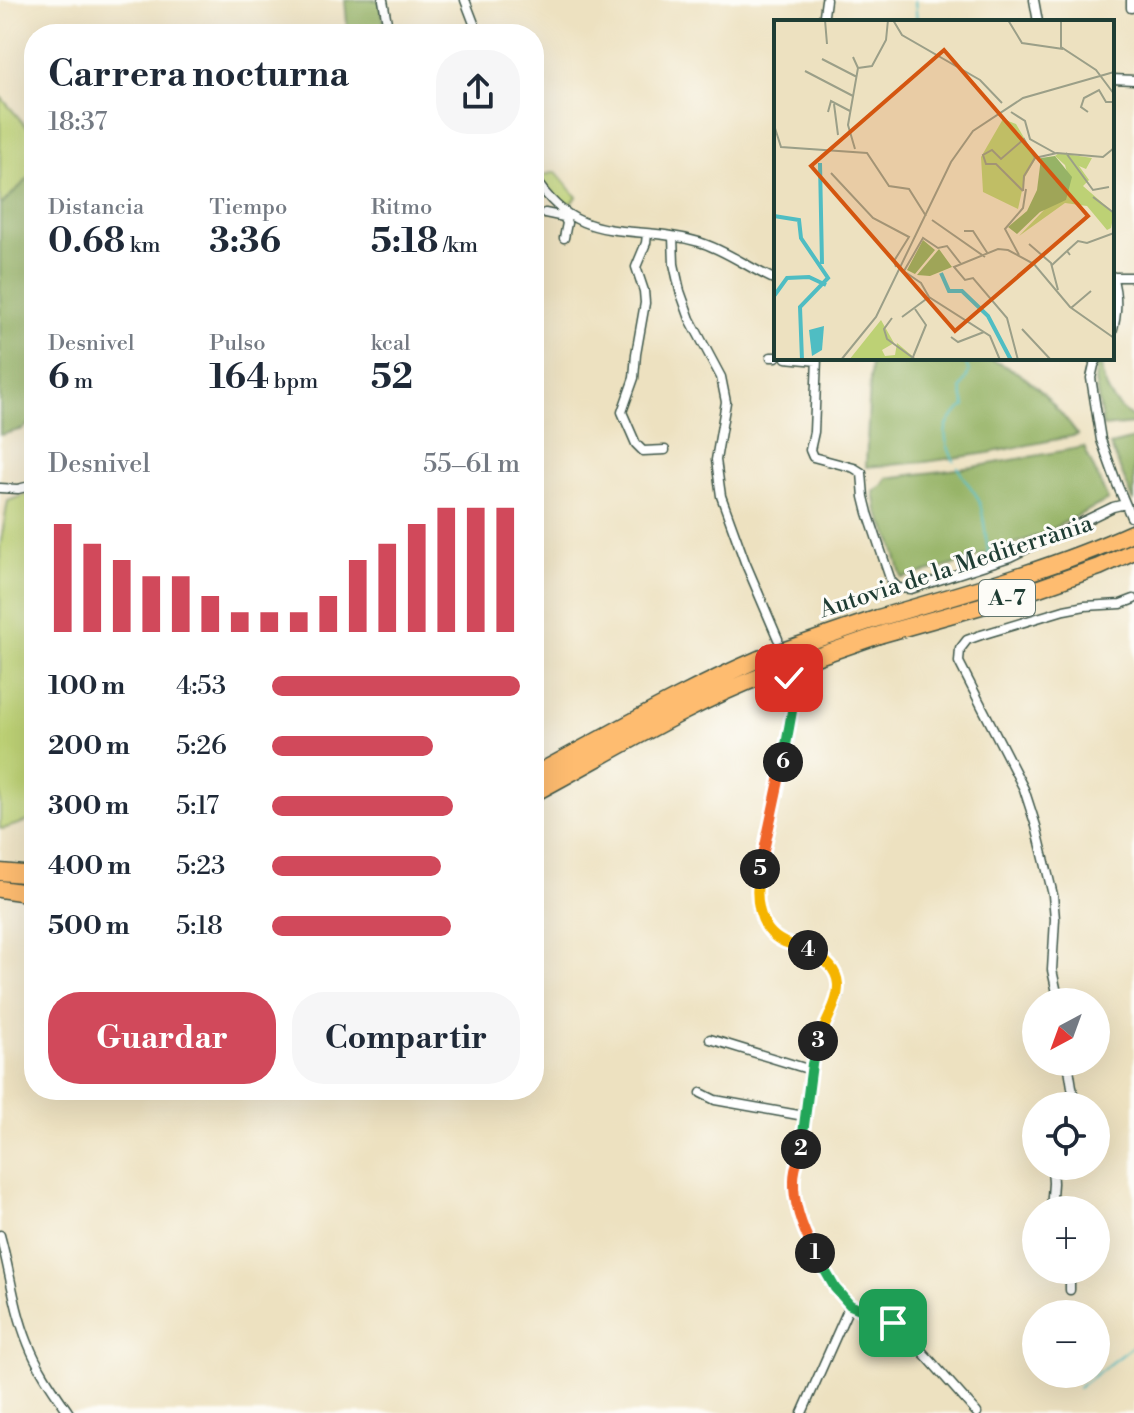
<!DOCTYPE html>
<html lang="es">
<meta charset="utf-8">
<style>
body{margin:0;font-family:"Libre Bodoni",serif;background:#f6f6f7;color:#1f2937;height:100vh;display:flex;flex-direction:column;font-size:30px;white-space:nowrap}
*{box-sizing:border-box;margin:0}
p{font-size:26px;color:#747a83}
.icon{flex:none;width:44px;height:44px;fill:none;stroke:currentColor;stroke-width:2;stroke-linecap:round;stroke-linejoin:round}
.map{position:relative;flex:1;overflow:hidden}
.panel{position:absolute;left:24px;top:24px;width:520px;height:1076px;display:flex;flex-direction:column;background:#fff;border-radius:32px;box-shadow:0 8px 32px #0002}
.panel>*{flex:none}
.needle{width:52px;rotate:221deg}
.fabs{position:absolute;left:1022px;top:988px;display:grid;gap:16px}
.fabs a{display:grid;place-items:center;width:88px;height:88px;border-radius:50%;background:#fff;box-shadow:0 8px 32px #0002;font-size:40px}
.pin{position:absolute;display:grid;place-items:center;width:68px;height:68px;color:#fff;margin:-34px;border-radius:16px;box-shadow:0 4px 12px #0006}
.km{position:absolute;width:40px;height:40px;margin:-20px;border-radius:50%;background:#222;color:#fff;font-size:22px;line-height:40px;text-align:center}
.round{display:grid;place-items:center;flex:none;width:84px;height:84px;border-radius:32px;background:#f6f6f7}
.overview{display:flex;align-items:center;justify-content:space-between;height:136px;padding:0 24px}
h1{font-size:36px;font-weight:700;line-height:60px}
.metrics{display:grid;grid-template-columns:repeat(3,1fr);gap:12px;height:136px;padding:8px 24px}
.metrics div{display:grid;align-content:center}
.metrics b{font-size:34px;font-weight:700}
.metrics small{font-size:22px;font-weight:400}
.metrics p{font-size:22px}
.chart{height:224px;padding:16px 24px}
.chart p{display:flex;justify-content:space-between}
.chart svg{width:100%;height:144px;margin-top:8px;stroke:#d1495b;stroke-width:6}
.cta{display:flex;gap:16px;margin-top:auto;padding:16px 24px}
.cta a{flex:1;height:92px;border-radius:32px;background:#d1495b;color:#fff;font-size:32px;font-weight:700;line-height:92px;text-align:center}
.cta a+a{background:#f6f6f7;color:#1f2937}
ul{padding:0 24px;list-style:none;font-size:26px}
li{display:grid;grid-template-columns:128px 96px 1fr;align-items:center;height:60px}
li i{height:20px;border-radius:10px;background:#d1495b}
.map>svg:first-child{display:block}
</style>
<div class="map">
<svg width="1134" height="1413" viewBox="0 0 1134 1413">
<rect width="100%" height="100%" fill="#fdfcf7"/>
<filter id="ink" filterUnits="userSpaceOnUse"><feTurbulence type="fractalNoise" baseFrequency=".0125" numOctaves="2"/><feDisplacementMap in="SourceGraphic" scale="16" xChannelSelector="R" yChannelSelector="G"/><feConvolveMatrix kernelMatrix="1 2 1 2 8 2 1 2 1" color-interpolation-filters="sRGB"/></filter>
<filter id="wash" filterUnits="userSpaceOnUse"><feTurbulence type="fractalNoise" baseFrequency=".006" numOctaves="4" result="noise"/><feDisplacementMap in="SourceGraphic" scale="32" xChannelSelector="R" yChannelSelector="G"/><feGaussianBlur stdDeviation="1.8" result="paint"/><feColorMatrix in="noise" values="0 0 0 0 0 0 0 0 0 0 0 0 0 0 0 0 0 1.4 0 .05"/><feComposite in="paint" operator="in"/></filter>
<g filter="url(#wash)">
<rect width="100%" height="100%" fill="#ede1c0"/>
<path fill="#bdd175" stroke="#6e8754" stroke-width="2" d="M0 96 34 135V173L0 206Z
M556 172 577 197 567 207 555 199 536 177Z
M34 492V819L3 829 0 828V546L8 501Z"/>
<path fill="#96b366" stroke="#5a784d" stroke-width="2" d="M345 0H380L386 34H348Z
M34 173V419L23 429 0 435V206Z
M871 358H985C1030 372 1050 399 1078 435L988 453 925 462 866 467Z
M1101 365C1103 389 1114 406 1134 419V424L1103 427 1095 382 1096 366Z
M1134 439V502L1110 445Z
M1084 447 1108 500 1040 535 947 567 902 578 892 542 877 510 874 491 883 485 887 478 973 467Z"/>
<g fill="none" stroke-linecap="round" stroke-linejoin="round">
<path stroke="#4fbdc3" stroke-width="2" d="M915 0 917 22
M954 461C941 435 941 424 965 406L961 389 969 372 964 358
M958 467C963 481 974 488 979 501 985 518 985 538 989 555
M1078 1388 1134 1345"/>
</g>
</g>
<g filter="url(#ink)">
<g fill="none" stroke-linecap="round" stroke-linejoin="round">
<g stroke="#3e5649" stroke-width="11">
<path id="street" d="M383 0 389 34
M465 0 478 34
M1034 0 1038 22
M1131 0V8
M823 22 826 0
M1112 79 1134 80
M534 177C578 249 633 222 699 242 726 250 750 269 776 280
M545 213 564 217 567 223 564 238
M647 234 646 243 636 267 644 291 645 303 636 354 634 378 622 412 636 444 643 451 665 450
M673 237 674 264 680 291 690 319 721 377 726 402 716 460 721 496 745 562 778 639
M1112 276C1118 296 1118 313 1112 333
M1113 277H1134
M771 357H776
M786 358 817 361
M817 358 814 432 810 450 813 457 854 468 862 473 864 497 868 513 891 581 898 588 911 589 1010 557 1113 507 1125 504
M1098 358 1094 365 1091 378 1101 440 1117 484 1131 517
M0 488 18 489 34 485
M789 678C790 689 792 702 791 714 788 754 777 793 768 832 763 857 753 884 758 910 770 961 843 935 838 995 836 1015 819 1031 814 1050 807 1079 806 1110 803 1140 801 1152 796 1163 794 1175 790 1206 825 1287 851 1305 864 1314 882 1315 895 1325 908 1334 918 1348 929 1359 945 1377 961 1395 977 1413
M1059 1002 1052 970 1055 919 1053 895 1036 826 1024 789 959 662 960 649 967 640 981 635 1064 610 1085 606 1121 604 1134 599
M710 1039 811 1070
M1068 1062 1075 1106
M701 1093 715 1100 804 1116
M1051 1210 1053 1183 1052 1166
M0 1235C10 1271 14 1309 28 1343 38 1369 54 1391 69 1413
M1065 1270 1070 1280V1290
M802 1413 850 1305"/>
</g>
<g stroke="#3e5649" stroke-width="19">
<path id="highway" d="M878 618C964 593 1052 569 1134 532
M882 634 1013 597 1099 567 1134 551
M534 775C609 735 682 692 759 659
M534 793C609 753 688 704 767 674
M0 872 34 875
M0 889 34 894"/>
</g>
<use href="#street" stroke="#fff" stroke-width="8"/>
<use href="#highway" stroke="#febc70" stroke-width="16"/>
<g stroke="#3e5649" stroke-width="19" stroke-linecap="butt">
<path id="highway-bridge" d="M759 659 878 618
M767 674 882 634"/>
</g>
<use href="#highway-bridge" stroke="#febc70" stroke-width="16"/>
</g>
</g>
<g fill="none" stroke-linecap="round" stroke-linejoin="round" filter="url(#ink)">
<g stroke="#fff" stroke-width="16">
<path id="split-1" d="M815 1253 835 1288 850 1305 893 1323"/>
</g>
<g stroke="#fff" stroke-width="16">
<path id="split-2" d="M801 1149C798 1159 794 1169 794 1180 793 1204 804 1232 815 1253"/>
</g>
<g stroke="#fff" stroke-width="16">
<path id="split-3" d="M801 1149 812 1064 818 1041"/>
</g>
<g stroke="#fff" stroke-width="16">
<path id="split-4" d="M808 950C858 975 834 1003 818 1041"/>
</g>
<g stroke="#fff" stroke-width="16">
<path id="split-5" d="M760 869C754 895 757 930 784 942 792 945 800 947 808 950"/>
</g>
<g stroke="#fff" stroke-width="16">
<path id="split-6" d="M760 869 783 762"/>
</g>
<g stroke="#fff" stroke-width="16">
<path id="split-7" d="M783 762 792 711 789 678"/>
</g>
<use href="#split-1" stroke="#22a559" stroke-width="10"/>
<use href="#split-2" stroke="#f0652b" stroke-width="10"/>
<use href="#split-3" stroke="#22a559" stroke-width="10"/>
<use href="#split-4" stroke="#f5b400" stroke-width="10"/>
<use href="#split-5" stroke="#f5b400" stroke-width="10"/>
<use href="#split-6" stroke="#f0652b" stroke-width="10"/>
<use href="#split-7" stroke="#22a559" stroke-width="10"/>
</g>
<g text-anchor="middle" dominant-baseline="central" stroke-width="6" stroke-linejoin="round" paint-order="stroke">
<rect fill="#fdfcf7" stroke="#62766e" stroke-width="2" x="979" y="580" width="56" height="36" rx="6"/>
<g font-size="22" font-weight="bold" fill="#1f3d34">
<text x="1007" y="598">A-7</text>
</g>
<g font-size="24" fill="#1f3d34" stroke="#fdfcf7">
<text transform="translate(956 567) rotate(-18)">Autovia de la Mediterrània</text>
</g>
</g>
<g transform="translate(774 20)">
<rect width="340" height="340" fill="#ede1c0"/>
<path d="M229 99 242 104 262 138 251 157 244 189 209 172 207 137ZM285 133 318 138 312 149 305 146 315 160 309 166 340 193 337 208 333 210 313 186 291 183 245 216 296 163 291 145 281 136ZM107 300 120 323 108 330 111 336 121 335 123 323 143 340H75Z" fill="#bdd175"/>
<path d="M281 136 298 157 292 180 266 192 243 214 234 207 253 191 263 170 267 138ZM149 220 161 230 141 254 133 250ZM165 229 178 247 156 256 143 255Z" fill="#96b366"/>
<path d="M50 306 48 330 38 336 35 310Z" fill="#4fbdc3"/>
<path fill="none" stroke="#4fbdc3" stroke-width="4" d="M46 143 48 244M0 196 25 200 27 218 54 258 26 287 28 340M167 253 175 271H188L214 296 237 340M0 276 13 258 35 257 52 265"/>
<path fill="none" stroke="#9b9f88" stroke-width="2" d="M51 0 53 24M119 0 128 15 206 60 228 83M234 0 248 23 289 29M287 0V27L322 50 340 74M79 37 84 48 74 105 81 129M48 39 83 57M84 48 98 46 112 20 114 0M31 51 79 76M60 84 64 115M54 92 57 81 76 91M237 92 251 101 256 119 281 133M314 92 307 87 310 78 325 70 332 82H340M0 105 7 127 93 133 115 166 135 169 152 196M292 133 319 170 335 167M57 153 99 198 135 217 120 241 122 247M249 171 222 144H212L209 135 218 130 227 139 250 119 261 138M249 171 250 156 261 138 283 133 329 137 340 128M319 177 340 193M158 200 211 237M190 211H199L214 234M255 224 277 243 284 270M293 231 304 221 313 223 340 213M245 235 231 209 249 188 252 169M278 245 293 231 296 235M128 250 147 263 155 277 216 316 226 340M130 251 149 218 164 228 173 226 187 244M297 288 317 271M128 297 155 277M118 298 110 309 113 319 142 340M248 309 277 340M177 317 184 322 210 312M139 337 152 305 141 289M67 340 102 297 177 142 199 111 249 78 340 52M244 340 233 298 199 258 191 260 180 247 224 229 234 230 260 244 296 287 340 318"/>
<path fill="#d45610" fill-opacity="0.15" stroke="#d45610" stroke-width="4" d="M170 30 314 196 181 311 37 146Z"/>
<rect width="340" height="340" fill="none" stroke="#1f3d34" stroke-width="4"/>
</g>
</svg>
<div class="fabs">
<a><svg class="needle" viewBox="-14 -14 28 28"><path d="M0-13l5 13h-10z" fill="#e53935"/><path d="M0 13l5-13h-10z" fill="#747a83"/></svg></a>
<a><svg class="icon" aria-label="locate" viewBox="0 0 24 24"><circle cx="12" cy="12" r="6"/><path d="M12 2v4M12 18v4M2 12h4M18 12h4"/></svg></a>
<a>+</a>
<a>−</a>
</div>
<div class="pin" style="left:893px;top:1323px;background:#1e9e55"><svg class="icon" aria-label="arrive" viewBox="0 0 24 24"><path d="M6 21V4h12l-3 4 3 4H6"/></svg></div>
<div class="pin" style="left:789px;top:678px;background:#d93025"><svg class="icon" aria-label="check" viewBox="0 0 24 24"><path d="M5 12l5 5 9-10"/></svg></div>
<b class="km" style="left:815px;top:1253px">1</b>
<b class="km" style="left:801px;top:1149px">2</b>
<b class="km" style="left:818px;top:1041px">3</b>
<b class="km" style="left:808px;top:950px">4</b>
<b class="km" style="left:760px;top:869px">5</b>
<b class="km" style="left:783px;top:762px">6</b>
<section class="panel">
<div class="overview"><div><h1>Carrera nocturna</h1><p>18:37</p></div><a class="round"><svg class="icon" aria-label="share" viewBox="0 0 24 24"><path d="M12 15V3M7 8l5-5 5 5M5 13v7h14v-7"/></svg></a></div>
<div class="metrics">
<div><p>Distancia</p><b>0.68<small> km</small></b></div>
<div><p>Tiempo</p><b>3:36</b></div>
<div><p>Ritmo</p><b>5:18<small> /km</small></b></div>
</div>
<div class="metrics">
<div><p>Desnivel</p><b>6<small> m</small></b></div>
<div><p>Pulso</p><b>164<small> bpm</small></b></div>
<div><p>kcal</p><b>52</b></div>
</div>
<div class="chart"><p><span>Desnivel</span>55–61 m</p>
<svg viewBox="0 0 160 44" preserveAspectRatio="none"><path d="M5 44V11M15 44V17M25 44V22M35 44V27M45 44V27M55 44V33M65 44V38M75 44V38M85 44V38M95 44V33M105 44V22M115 44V17M125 44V11M135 44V6M145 44V6M155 44V6"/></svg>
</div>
<ul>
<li><b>100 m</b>4:53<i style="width:100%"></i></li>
<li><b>200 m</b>5:26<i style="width:65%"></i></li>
<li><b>300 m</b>5:17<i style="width:73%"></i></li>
<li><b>400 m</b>5:23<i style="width:68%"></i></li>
<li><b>500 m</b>5:18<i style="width:72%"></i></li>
</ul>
<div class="cta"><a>Guardar</a><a>Compartir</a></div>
</section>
</div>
